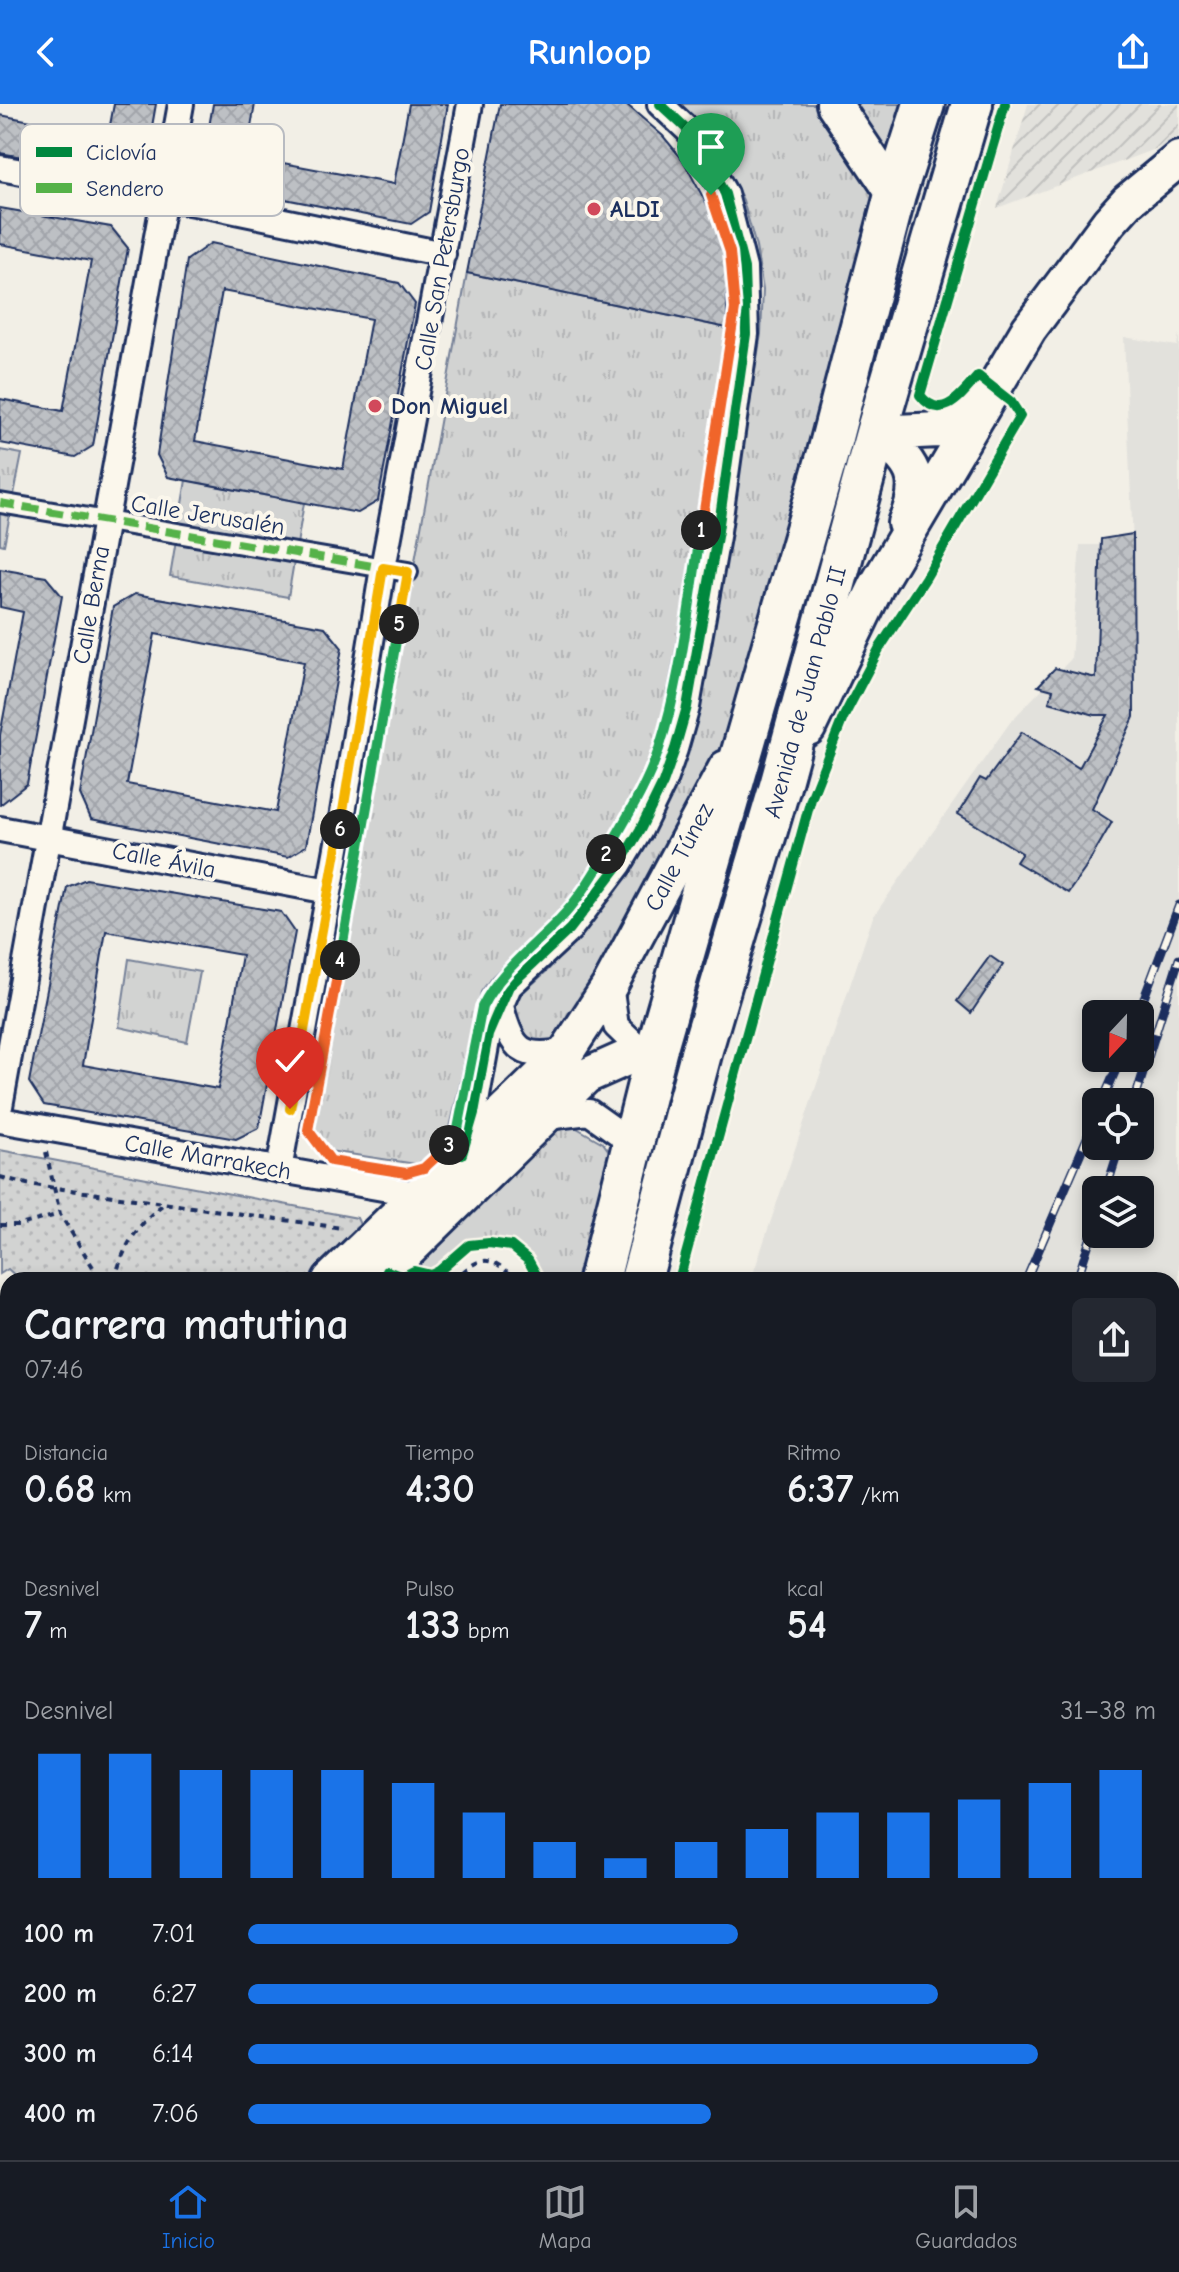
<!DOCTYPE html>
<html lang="es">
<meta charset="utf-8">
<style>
body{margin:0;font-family:"Comic Neue",sans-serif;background:#242831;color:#f1f3f6;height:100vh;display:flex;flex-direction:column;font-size:30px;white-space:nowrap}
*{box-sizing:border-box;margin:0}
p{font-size:26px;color:#9ea1a6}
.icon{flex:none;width:44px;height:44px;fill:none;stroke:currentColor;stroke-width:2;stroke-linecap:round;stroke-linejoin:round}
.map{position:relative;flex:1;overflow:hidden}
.drawer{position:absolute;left:0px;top:1168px;width:1180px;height:888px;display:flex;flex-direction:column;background:#171b24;border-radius:24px 24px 0 0;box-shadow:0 4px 12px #0003}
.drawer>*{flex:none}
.needle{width:52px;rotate:202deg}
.buttons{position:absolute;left:1082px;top:896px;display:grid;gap:16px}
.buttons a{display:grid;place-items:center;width:72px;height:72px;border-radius:12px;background:#171b24;box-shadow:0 4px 12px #0003;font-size:40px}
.pin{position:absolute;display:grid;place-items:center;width:68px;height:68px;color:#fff;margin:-82px -34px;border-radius:50% 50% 50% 0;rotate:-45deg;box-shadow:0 0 8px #0007}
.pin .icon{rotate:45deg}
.km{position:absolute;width:40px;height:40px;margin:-20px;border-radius:50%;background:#222;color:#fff;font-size:22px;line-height:40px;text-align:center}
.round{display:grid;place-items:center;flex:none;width:84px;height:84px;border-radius:12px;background:#242831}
.overview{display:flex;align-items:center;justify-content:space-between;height:136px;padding:0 24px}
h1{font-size:44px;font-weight:700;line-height:60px}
.stats{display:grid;grid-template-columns:repeat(3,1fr);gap:12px;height:136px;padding:8px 24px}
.stats div{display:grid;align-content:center}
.stats b{font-size:40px;font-weight:700}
.stats small{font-size:22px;font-weight:400}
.stats p{font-size:22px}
.chart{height:224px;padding:16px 24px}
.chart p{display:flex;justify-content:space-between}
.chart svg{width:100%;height:144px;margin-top:8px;stroke:#1a73e8;stroke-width:6}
ul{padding:0 24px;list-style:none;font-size:26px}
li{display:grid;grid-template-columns:128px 96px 1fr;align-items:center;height:60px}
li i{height:20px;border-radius:10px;background:#1a73e8}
header{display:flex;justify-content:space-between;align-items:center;height:104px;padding:0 24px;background:#1a73e8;color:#fff;font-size:36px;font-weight:700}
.tab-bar{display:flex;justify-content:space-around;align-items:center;height:112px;border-top:2px solid #363941;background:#171b24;font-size:22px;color:#9ea1a6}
.tab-bar a{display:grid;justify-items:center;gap:4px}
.tab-bar .on{color:#1a73e8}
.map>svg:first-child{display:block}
</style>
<header><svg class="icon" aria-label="back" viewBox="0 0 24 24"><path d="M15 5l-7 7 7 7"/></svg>Runloop<svg class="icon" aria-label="share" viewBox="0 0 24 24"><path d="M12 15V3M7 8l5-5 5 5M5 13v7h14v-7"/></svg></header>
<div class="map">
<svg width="1179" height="2056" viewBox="0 0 1179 2056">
<defs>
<pattern id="industrial-furrows" width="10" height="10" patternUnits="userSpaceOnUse" patternTransform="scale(2)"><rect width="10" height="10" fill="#e2e1dc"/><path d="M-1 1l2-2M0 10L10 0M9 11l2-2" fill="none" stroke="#c1c1bf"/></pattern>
<pattern id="grass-tufts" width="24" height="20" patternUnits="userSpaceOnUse" patternTransform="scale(2)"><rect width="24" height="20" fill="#d2d3d2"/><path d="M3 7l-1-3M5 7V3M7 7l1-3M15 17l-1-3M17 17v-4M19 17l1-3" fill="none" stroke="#b4b5b7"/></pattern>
<pattern id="park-dots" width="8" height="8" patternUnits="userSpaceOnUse" patternTransform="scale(2)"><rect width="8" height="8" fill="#d2d3d2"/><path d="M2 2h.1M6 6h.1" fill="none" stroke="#b4b5b7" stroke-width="1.8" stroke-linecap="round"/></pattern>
<pattern id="building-cross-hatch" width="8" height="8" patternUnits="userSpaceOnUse" patternTransform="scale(2)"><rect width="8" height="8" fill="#bdc0c4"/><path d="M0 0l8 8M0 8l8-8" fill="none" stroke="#a2a5ab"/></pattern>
</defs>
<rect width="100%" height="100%" fill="#f2efe6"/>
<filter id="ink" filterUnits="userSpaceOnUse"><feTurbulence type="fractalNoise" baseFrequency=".0125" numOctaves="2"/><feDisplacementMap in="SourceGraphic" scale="16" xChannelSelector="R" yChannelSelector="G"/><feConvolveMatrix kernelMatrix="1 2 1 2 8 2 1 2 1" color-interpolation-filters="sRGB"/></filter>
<g filter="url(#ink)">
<path fill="#e2e1dc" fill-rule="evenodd" d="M1179 230V1642L1172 1657V1176H751L873 813 1011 617 1071 555 1080 441H1133L1124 233 1177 242ZM1096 910H1140V954H1096ZM1096 998H1140V1042H1096ZM1096 1086H1140V1130H1096Z
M570 2048H980L978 2056H595Z"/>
<path fill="url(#industrial-furrows)" d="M1028 0H1179V36L997 104Z"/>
<path fill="url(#grass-tufts)" stroke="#768198" stroke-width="2" d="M679 0H820L875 91 866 146 725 636 705 681 568 930 544 943 521 932 513 914 518 893 549 865 617 787 653 726 732 409 761 230 763 186 756 143 743 96 722 53Z
M854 0H904L889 54Z
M467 169 727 224 681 517 664 608 649 659 628 703 597 755 562 805 492 873 481 888 449 1028 430 1053 416 1060 329 1047 312 1027Z
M0 346 22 350 4 441 0 440Z
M186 376 304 399 288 493 170 472Z
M129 855 200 868 187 938 119 923Z
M575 1023 603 1039 614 1054 585 1176H539C518 1139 494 1130 456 1152 447 1157 441 1166 431 1171L414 1167 485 1094 536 1047 557 1024Z
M0 1703 8 1705V1888L0 1884Z
M0 2001 8 2004V2048H101L110 2056H0Z
M180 2048H378L379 2056H179Z"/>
<path fill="url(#park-dots)" stroke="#768198" stroke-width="2" d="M0 1046 357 1114 362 1125 307 1176H20L8 1165 0 1170Z"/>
<path fill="url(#building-cross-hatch)" stroke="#1b2f5e" stroke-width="2" fill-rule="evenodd" d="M114 0H156L145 62 129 72 0 49V11L108 32Z
M213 0H255L246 52 394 80 409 0H448L429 108 411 120 214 81 203 57Z
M500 0H626L663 32 683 56 718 121 727 160V224L467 169Z
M0 104 111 123 128 144 93 342 75 353 0 339V295L63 307 91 157 0 140Z
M211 139 399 179 415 200 378 397 358 409 168 373 157 351 187 156ZM222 187 371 215 343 365 195 337Z
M1133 430 1134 613 1092 705 1112 718 1085 765 1068 789 1016 758 1022 749 958 710 980 674 986 677 1022 628 1079 664 1108 611H1095L1049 598 1053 586 1038 582 1055 564 1096 574 1101 435Z
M0 465 46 473 62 492 27 680 0 701V631L23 508 0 503Z
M135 490 325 523 342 544 306 742 288 753 91 715 80 690 113 503ZM155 530 304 558 276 708 127 680Z
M86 775 281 808 295 828 259 1024 236 1035 44 1001 29 978 67 783ZM106 827 242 851 218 985 83 961Z
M990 852 1003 861 971 909 957 897Z"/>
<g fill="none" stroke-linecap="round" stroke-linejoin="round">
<g stroke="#1b2f5e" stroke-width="18">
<path id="service" d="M0 1209 8 1218
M0 1298H8"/>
</g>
<g stroke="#1b2f5e" stroke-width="24">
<path id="pedestrian" d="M0 399 408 468
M0 1695 8 1698"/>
</g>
<g stroke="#1b2f5e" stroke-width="30">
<path id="minor" d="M0 64 216 103 443 150
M0 725 329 787
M610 881 616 922 642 947
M501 902C512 947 522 956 567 947
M0 1002 181 0
M547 1013 589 1008 620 1030 632 1051
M0 1016 428 1092
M463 1047 474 1009 488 931 509 882 570 825 619 761 640 726 663 679 675 645 687 603 718 427 746 230 744 164 725 90 689 27 660 0
M279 1066 339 733 383 464 470 0
M558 2048 582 2056
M504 2056 518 2048"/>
</g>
<g stroke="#1b2f5e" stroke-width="40">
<path id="secondary" d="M834 0 895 91
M876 329C912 358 926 373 905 419
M876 329 939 326 982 295
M808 624 877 481 1029 225 1109 118 1128 97 1179 55
M330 1176 567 947 610 881 726 664
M378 1176 586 972 658 940
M0 1481 8 1474
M0 1530 8 1523
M0 1916 8 1920
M0 1963 8 1967"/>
</g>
<g stroke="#1b2f5e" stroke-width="46">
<path id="trunk" d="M599 1176 658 940 828 349 895 91 924 0
M641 1176 703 942 780 682 876 329 972 0
M400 2048 401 2056
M153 2056 154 2048"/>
</g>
<path stroke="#1b2f5e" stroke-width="4" stroke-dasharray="6 6" stroke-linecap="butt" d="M310 1029 326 1051
M46 1048 60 1110 101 1176
M0 1073 27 1080 342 1124
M0 1121H20L60 1110
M115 1176C122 1144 139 1118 165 1099
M454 1176C479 1152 490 1149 516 1176
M0 1564 8 1570
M433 2048 439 2056
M454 2056 462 2048"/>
<use href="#service" stroke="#fbf7ec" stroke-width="12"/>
<use href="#pedestrian" stroke="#fbf7ec" stroke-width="18"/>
<use href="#minor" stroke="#fbf7ec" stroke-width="24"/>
<use href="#secondary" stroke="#fbf7ec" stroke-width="34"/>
<use href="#trunk" stroke="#fbf7ec" stroke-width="40"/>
<g stroke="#1b2f5e" stroke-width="9">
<path id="rail" d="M1138 910 1179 801
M1102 998 1121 954
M1134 998 1179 855
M1106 1086 1120 1042
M1026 1176 1096 1013
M1077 1176 1096 1117
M743 2056 745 2048
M798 2056 801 2048"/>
</g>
<use href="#rail" stroke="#fbf7ec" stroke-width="6" stroke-dasharray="18" stroke-linecap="butt"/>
<path stroke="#55b248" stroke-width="8" stroke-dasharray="16 8" stroke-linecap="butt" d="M0 399 408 468
M0 1695 8 1698
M1172 1704 1179 1689
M1009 2056 1013 2048"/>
<g stroke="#fbf7ec" stroke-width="15">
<path id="cycleway" d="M462 1050 474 1009 488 931 509 882 570 825 619 761 640 726 663 679 675 645 687 603 718 427 746 230 744 164 725 90 689 27 660 0
M387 1167 402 1173 414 1167 431 1171 439 1167 469 1141 489 1139 511 1142 528 1156 539 1176
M679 1176 811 695 843 614 879 545 926 473 1020 312 1011 298 978 272C962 290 942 320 920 291L1005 0"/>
</g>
<use href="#cycleway" stroke="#00873e" stroke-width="10"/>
</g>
</g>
<g fill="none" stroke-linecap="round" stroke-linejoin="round" filter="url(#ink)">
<g stroke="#fff" stroke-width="16">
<path id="split-1" d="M701 426 735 205 730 148 711 91"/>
</g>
<g stroke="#fff" stroke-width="16">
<path id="split-2" d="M606 750C625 716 647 682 659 645 682 574 689 498 701 426"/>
</g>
<g stroke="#fff" stroke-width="16">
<path id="split-3" d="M449 1041 458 1025 482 903C500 867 532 844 560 815 579 795 592 773 606 750"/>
</g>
<g stroke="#fff" stroke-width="16">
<path id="split-4" d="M340 856 308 1026 331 1057 406 1069 424 1064 449 1041"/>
</g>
<g stroke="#fff" stroke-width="16">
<path id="split-5" d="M340 856 399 520"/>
</g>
<g stroke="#fff" stroke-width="16">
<path id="split-6" d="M340 725 383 464 408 468 399 520"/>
</g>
<g stroke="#fff" stroke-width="16">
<path id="split-7" d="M290 1005 340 725"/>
</g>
<use href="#split-1" stroke="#f0652b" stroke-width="10"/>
<use href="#split-2" stroke="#22a559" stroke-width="10"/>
<use href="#split-3" stroke="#22a559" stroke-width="10"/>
<use href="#split-4" stroke="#f0652b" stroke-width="10"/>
<use href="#split-5" stroke="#22a559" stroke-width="10"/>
<use href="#split-6" stroke="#f5b400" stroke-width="10"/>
<use href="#split-7" stroke="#f5b400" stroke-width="10"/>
</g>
<g fill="#d1495b" stroke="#fbf7ec" stroke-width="3">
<circle cx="594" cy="105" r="8"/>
<circle cx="375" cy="302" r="8"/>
</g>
<g text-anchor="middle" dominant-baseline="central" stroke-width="8" stroke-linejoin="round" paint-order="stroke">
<g font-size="24" font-weight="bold" fill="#1b2f5e" stroke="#fbf7ec" text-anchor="start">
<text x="610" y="105">ALDI</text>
<text x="391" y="302">Don Miguel</text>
</g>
<g font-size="24" fill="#1b2f5e" stroke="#fbf7ec">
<text transform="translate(442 155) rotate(-80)">Calle San Petersburgo</text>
<text transform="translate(208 411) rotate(9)">Calle Jerusalén</text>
<text transform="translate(91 501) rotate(-80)">Calle Berna</text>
<text transform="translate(805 588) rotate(-75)">Avenida de Juan Pablo II</text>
<text transform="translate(679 753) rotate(-62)">Calle Túnez</text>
<text transform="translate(164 756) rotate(11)">Calle Ávila</text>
<text transform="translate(208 1053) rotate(10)">Calle Marrakech</text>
</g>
</g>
<rect x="20" y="20" width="264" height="92" rx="12" fill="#fbf7ec" stroke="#b8bbc1" stroke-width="2"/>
<rect x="36" y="43" width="36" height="10" fill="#00873e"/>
<rect x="36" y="79" width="36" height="10" fill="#55b248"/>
<g font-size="22" fill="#1b2f5e">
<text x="86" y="56">Ciclovía</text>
<text x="86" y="92">Sendero</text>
</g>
</svg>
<div class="buttons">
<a><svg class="needle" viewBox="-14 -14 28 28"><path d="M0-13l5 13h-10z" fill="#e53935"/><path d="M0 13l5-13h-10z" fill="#9ea1a6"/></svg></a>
<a><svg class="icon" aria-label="locate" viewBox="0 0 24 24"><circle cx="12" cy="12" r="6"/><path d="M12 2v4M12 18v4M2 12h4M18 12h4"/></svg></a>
<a><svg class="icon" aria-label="layers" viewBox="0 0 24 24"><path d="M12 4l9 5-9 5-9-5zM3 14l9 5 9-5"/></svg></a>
</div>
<div class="pin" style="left:711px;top:91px;background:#1e9e55"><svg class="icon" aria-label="arrive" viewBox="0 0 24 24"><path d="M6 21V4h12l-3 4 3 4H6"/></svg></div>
<div class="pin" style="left:290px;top:1005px;background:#d93025"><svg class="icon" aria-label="check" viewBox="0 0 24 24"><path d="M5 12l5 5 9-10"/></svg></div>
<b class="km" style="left:701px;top:426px">1</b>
<b class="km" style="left:606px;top:750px">2</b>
<b class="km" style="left:449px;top:1041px">3</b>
<b class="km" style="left:340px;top:856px">4</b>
<b class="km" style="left:399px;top:520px">5</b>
<b class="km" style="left:340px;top:725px">6</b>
<section class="drawer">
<div class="overview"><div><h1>Carrera matutina</h1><p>07:46</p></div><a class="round"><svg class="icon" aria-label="share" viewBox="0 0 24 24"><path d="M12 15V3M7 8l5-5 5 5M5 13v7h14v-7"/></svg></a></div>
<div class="stats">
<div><p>Distancia</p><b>0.68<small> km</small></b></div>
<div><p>Tiempo</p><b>4:30</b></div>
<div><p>Ritmo</p><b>6:37<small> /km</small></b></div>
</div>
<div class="stats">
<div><p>Desnivel</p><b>7<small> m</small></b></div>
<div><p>Pulso</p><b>133<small> bpm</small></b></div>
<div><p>kcal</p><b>54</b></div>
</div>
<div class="chart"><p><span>Desnivel</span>31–38 m</p>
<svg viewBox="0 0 160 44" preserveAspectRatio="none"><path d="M5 44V6M15 44V6M25 44V11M35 44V11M45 44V11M55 44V15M65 44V24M75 44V33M85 44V38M95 44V33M105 44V29M115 44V24M125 44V24M135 44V20M145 44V15M155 44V11"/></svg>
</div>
<ul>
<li><b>100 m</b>7:01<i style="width:54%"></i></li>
<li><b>200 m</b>6:27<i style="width:76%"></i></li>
<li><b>300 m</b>6:14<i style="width:87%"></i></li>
<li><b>400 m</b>7:06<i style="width:51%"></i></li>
</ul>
</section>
</div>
<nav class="tab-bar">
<a class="on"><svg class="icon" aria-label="home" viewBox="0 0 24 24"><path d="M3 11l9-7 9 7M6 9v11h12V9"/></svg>Inicio</a>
<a><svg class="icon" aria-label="map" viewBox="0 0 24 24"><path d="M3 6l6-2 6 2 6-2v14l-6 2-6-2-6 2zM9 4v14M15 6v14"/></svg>Mapa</a>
<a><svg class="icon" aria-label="saved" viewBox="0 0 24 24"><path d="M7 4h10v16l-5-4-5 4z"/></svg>Guardados</a>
</nav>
